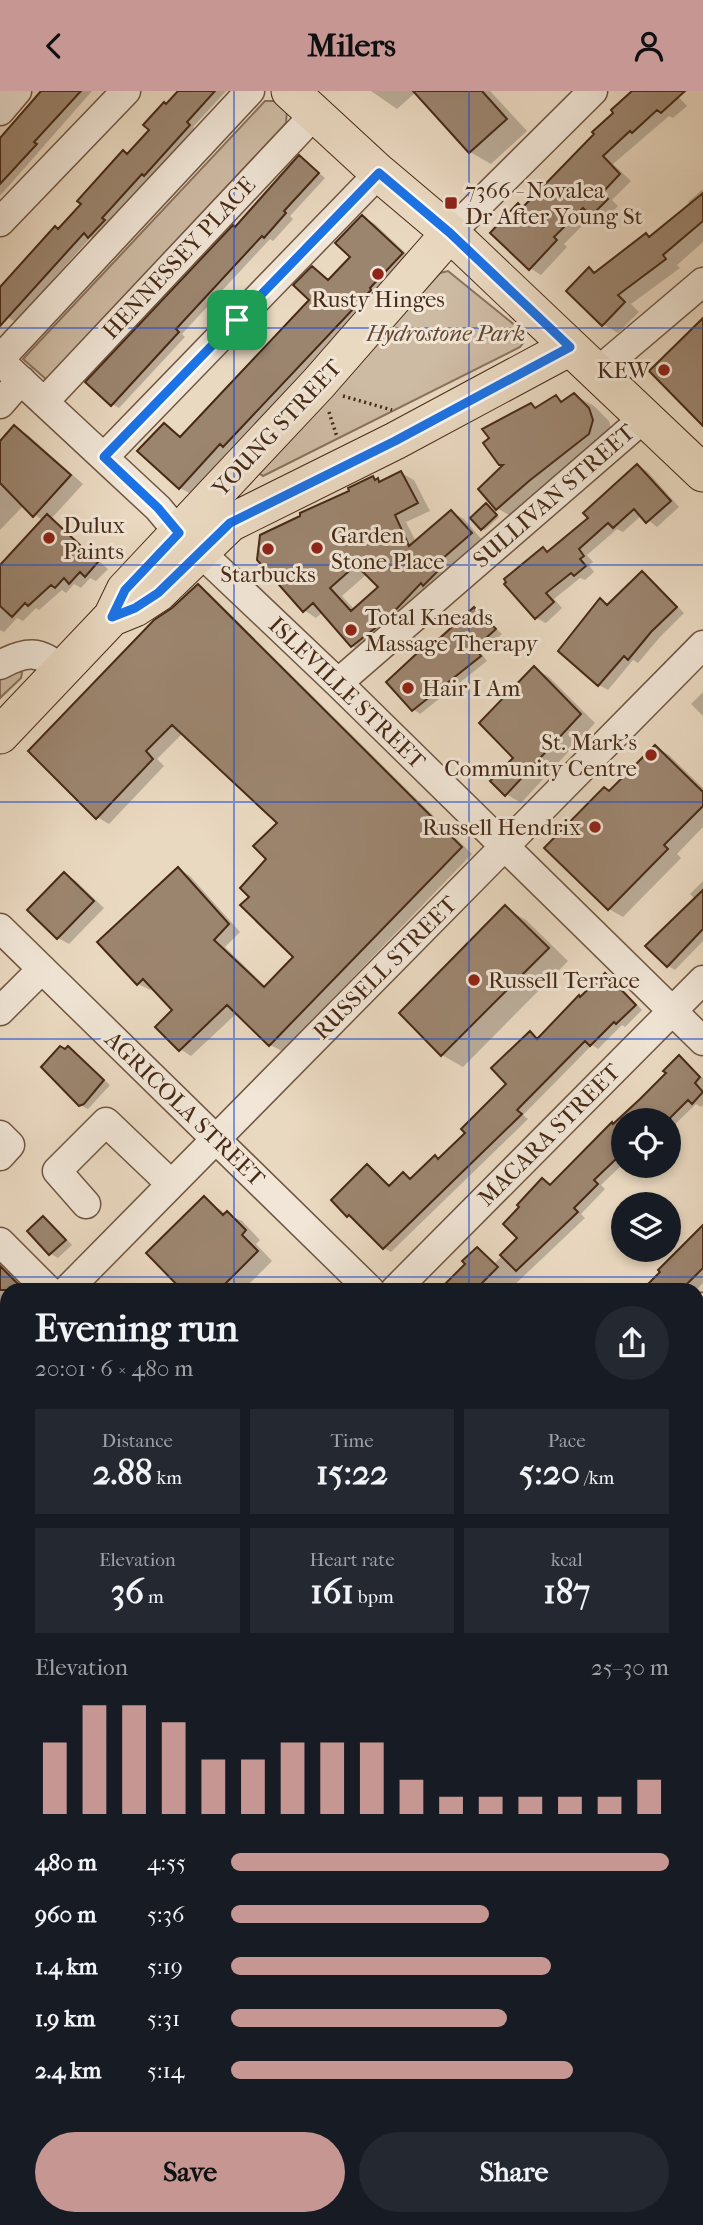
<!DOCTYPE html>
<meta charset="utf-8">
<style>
body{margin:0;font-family:"IM FELL French Canon",serif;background:#242831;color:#f1f3f6;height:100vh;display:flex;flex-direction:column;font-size:26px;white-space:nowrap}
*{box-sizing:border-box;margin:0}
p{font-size:23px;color:#9ea1a6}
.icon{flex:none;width:38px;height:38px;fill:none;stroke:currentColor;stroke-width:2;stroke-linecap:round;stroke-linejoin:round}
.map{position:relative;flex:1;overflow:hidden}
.side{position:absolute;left:0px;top:1192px;width:704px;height:943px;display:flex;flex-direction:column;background:#171b24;border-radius:21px 21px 0 0;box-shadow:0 4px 10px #0003}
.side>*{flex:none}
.controls{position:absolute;left:611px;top:1017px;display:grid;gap:14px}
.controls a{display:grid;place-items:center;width:70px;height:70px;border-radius:50%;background:#171b24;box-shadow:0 4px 10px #0003;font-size:35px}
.pin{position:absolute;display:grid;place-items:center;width:60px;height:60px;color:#fff;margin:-30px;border-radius:14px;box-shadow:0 4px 10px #0006}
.round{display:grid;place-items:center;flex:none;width:74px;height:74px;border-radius:37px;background:#242831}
.headline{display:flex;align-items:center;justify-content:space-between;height:119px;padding:0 35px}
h1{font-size:38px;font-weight:700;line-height:52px}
.stats{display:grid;grid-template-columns:repeat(3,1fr);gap:10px;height:119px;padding:7px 35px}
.stats div{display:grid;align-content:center;border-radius:0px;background:#242831;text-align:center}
.stats b{font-size:35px;font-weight:700}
.stats small{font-size:19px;font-weight:400}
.stats p{font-size:19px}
.chart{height:196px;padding:14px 35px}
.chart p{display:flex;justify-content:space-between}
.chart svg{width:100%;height:126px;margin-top:7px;stroke:#c59692;stroke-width:6}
.button{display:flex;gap:14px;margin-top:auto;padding:14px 35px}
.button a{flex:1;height:80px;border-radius:42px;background:#c59692;color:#111;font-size:28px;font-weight:700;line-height:80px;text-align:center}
.button a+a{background:#242831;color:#f1f3f6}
ul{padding:0 35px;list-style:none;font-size:23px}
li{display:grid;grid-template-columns:112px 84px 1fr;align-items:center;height:52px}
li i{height:18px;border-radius:9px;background:#c59692}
header{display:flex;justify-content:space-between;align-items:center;height:91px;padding:0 35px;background:#c59692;color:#111;font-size:32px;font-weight:700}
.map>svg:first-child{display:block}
</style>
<header><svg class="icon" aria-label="back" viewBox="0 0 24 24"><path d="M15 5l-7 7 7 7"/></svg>Milers<svg class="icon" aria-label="person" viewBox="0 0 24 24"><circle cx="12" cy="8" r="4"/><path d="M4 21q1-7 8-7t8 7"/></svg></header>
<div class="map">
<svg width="703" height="2134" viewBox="0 0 703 2134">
<rect width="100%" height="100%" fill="#ead9c1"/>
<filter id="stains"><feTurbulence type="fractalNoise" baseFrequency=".00286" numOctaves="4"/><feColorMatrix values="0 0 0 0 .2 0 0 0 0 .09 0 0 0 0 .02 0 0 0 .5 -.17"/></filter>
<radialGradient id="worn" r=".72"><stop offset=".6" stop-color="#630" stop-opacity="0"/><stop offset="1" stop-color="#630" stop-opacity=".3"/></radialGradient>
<path fill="#cebba4" stroke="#8a725d" stroke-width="2" d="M265 10H277L287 19 286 32 47 289 23 268Z
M448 180 522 240 524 251 520 256 263 385 256 380 440 182Z
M19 577 22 582 21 587 0 607V584Z
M696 1320 703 1326V1366L696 1373Z
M623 2128H656L650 2134H620Z"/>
<path fill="#0003" fill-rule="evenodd" d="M44 0H92L0 105V49Z
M179 0H226L193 36 196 39 153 88 150 87 108 132 97 150 91 146 15 231 8 226 0 220V198L59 140 151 39Z
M371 0H490L527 40 491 73 470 61 416 1 397 18Z
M642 0H673L687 15 673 27 669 25 613 73 631 90 612 109 618 115 603 130 593 124 564 153 567 156 541 184 530 177 518 115 524 118Z
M299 66 325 87 290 125 293 128 273 150 270 148 182 243 185 246 119 317 112 313 236 137Z
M703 98V151L677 174 680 177 631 213 639 221 618 242 603 233 589 179 596 183 647 144 651 147 691 114 688 111Z
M362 126 375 133 415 171 193 404 180 397 164 334 182 346 311 209 313 177 330 189 352 166Z
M574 304 594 315 609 330 612 341 517 429 497 417 504 375 531 314 537 318 556 306 564 311Z
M15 336 28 344 83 393 51 428 108 478 96 490 90 487 81 497 74 493 66 502 62 499 39 519 36 517 23 530 17 527 4 541 0 539V486L43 430 24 414 0 439V353Z
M637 375 647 380 679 416 657 436 642 424 623 441 617 438 587 464 593 471 589 474 594 481 585 489 580 487 554 508 562 517 546 532 536 527 543 458 549 462 590 427Z
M401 382 414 389 430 420 406 431 416 451 451 421 464 428 483 450 365 562 352 555 323 521 316 527 304 519 351 401 373 387 381 391ZM367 483 380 496 355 519 342 505Z
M489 416 499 426 485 439 482 438Z
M642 482 651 488 684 522 660 546 638 572 633 569 608 599 599 594 600 509 609 514Z
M198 495 209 502 472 763 282 960 270 954 237 922 191 965 180 958 175 919 153 896 150 899 138 893 179 778 190 785 240 841 225 856 266 896 296 866 251 806 268 768 279 732 183 642 157 668 164 675 109 733 97 726 174 519Z
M474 518 502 543 481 562 487 570 420 623 413 618 431 557Z
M534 577 549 586 595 632 521 712 506 703Z
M703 601V625L691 613Z
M655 656 669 664 703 697V736L677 763 681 767 623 826 609 818 611 701Z
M65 783 76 790 104 817 69 853 58 847Z
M703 790V850L675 879 668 875 696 809 690 803Z
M505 817 526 829 568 870 463 976 442 964Z
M605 884 613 888 642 919 625 936 622 934 598 958 592 954 523 1024 528 1028 391 1161 384 1157 357 1129 348 1124 368 1075 391 1095 403 1083 412 1088 435 1066 439 1069 467 1042 509 993 530 942 539 948Z
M68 958 110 994 88 1018 80 1014Z
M679 967 703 987V1014L701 1016 696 1013 668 1040V1029H623V1073L601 1094 605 1098 581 1123 585 1127 509 1199H494L488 1193 482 1199H442L467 1173 477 1158 495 1172 520 1147 543 1089 552 1094 668 982Z
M205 1108 226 1123 242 1130 260 1149 256 1153 272 1170 243 1199H184Z
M43 1127 50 1131 72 1154 58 1167 51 1163 29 1140Z
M0 1165 29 1199H7V1241L0 1237Z
M703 1177V1192L696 1199H682Z
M703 1261V1310L696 1306V1268Z
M7 1336V1398L0 1391V1343Z
M696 1413 703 1417V1489L696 1483Z
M7 1945V2121L0 2115V1952Z
M696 2120 703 2126V2134H590L584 2128H696Z
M14 2128H92L86 2134H21Z
M218 2128H349L351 2129 346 2134H212Z"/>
<path fill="#9c856f" stroke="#472a16" stroke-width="2" fill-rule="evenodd" d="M41 0H81L34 51 37 53 0 93V47Z
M178 0H215L187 31 190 34 144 85 142 83 102 127 105 129 88 147 84 142 0 235V196L55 135 58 138 81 113 77 110 123 59 127 63 149 39 143 34 164 11 166 13Z
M413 0H482L507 28 469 62Z
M632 0H685L661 22 657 19 632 42 630 40 603 65 620 83 602 102 608 108 591 125 583 117 554 146 557 149 529 179 490 142 518 112 522 117 594 43 592 41 613 22 611 19Z
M299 64 319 82 284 120 286 122 264 147 262 145 176 238 179 241 111 315 85 291 233 134 235 136Z
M703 102V130L663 164 666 168 618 204 625 211 602 235 566 200 589 176 594 182 646 142 649 146Z
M362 124 403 162 370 197 371 199 223 356 220 353 179 398 137 360 164 332 180 346 309 209 293 194 312 175 328 189 350 166 335 152Z
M703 227V335L649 280Z
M574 302 589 317 593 329 589 343 529 390 496 419 478 398 503 374H499L483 352 489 347 482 338 531 312 535 317 556 304 561 311Z
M14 334 71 384 33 426 0 392V350Z
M637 373 671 410 646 432 634 418 613 437 608 432 579 458 584 465 580 468 586 475 574 485 571 482 546 502 554 511 535 528 504 493 506 491 504 488 543 456 547 461 588 427 583 422Z
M401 380 418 412 395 424 409 455 451 419 472 442 434 475 438 480 423 495 421 492 387 528 351 556 313 512 303 521 257 469 260 444 300 425V422L349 400 348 397 373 385 375 389 378 387 379 391ZM356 474 378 496 351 520 330 497Z
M486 412 497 424 481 439 470 427Z
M47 423 98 471 85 486 80 481 69 493 64 487 55 497 51 494 28 515 25 512 12 526 0 515V474Z
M642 480 677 516 651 541 628 569 624 565 598 595 558 560 600 507 607 514Z
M198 493 462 756 269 955 227 914 179 960 155 936 172 919 143 888 137 894 97 851 178 776 229 833 214 849 264 896 293 866 240 814 249 806 240 797 266 768 253 755 277 732 172 634 146 660 153 668 96 728 28 660 154 529 172 517Z
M474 516 496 538 475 557 481 565 412 620 386 591 427 553 430 556Z
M534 575 581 623 505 705 490 690 513 667 479 632Z
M655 654 703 701V715L664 754 668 758 608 819 544 757 604 696 609 700Z
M64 781 94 810 57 848 27 819Z
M703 799V838L667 876 645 855Z
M505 814 549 857 441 965 399 922Z
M605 882 636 914 616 933 614 931 590 955 585 950 517 1019 522 1023 383 1158 349 1124 347 1126 331 1109 367 1073 389 1095 403 1081 410 1088 435 1064 438 1068 465 1042 461 1038 506 993 491 977 530 940 537 948 579 904 580 906Z
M60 955 65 958 68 955 104 989 84 1013 79 1015 41 976Z
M679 964 700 986 695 992 703 1001 692 1013 688 1009 668 1029H623V1075L616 1068 594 1089 598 1093 574 1117 578 1121 516 1180 500 1164 517 1147 503 1133 519 1116 517 1114 542 1087 550 1094 612 1031 613 1033 640 1008 666 982 663 980Z
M204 1105 223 1124 227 1120 246 1139 242 1144 258 1160 219 1199H182L146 1162Z
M43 1125 66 1149 49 1164 27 1140Z
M703 1134V1177L681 1199H642L660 1181 658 1179Z
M477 1156 498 1176 475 1199H439L465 1173 462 1170Z
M0 1175 24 1199H0Z"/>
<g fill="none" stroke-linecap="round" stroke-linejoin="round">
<g stroke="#705641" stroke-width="31">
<path id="minor" d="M0 20 17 0
M0 131 126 0
M450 142 593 0
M0 268 250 0
M0 270 158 417 179 442
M597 281 703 191
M44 311 314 24
M0 313 21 289
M104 366 379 82
M199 460 338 592 703 950
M0 574C25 560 41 558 62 580
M338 592 644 327
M0 837 370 1199
M0 920 42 878
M0 1044 10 1054 0 1065
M86 1113 57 1080 106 1031 171 1093
M0 1151 48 1199
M67 1199 703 554
M395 1199 703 889
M696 1223 703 1216
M0 1266 7 1259
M696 1380 703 1373
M696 1520 703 1527
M696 1551 703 1545
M422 2128 429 2134
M153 2134 158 2128"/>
</g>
<g stroke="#472a16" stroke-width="39">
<path id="major" d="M290 0 379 82 450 142 703 382
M113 526 135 517 158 502 230 432 395 350 570 256
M0 644 112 526 125 499 318 293 450 142
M0 1443 7 1449
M696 2077 703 2083"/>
</g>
<path stroke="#472a16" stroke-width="3.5" stroke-dasharray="2 3.5" stroke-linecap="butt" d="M343 305 392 319
M329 321 337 346
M696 1881 703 1874"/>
<use href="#minor" stroke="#f1e6d7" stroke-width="28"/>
<use href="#major" stroke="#ead9c1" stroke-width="37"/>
</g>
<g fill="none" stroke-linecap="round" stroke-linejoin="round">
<g stroke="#fff" stroke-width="14">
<path id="route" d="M379 82 450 142 570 256 395 350 230 432 158 502 135 517 112 526 125 499 179 442 158 417 104 366Z"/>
</g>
<use href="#route" stroke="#1a73e8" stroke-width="9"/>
</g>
<path fill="none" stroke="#1d4ed8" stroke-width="2" stroke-opacity="0.55" d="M234 0V1199M469 0V1199M0 237H703M0 474H703M0 711H703M0 948H703M0 1186H703M0 1423H7M696 1423H703M0 1660H7M696 1660H703M0 1897H7M696 1897H703M234 2128V2134M469 2128V2134"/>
<g fill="#8f2418" stroke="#f1e6d7" stroke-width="2.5">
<rect x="444" y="105" width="14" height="14" rx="3.5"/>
<circle cx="378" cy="183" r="7"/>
<circle cx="664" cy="279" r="7"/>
<circle cx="49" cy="447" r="7"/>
<circle cx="317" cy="457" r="7"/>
<circle cx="268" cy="458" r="7"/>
<circle cx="351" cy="539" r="7"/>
<circle cx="408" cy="597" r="7"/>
<circle cx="651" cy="664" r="7"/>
<circle cx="595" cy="736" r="7"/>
<circle cx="474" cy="889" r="7"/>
</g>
<g text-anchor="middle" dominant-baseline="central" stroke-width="6" stroke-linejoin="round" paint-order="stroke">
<g font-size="23" fill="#472a16" stroke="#f1e6d7" text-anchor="start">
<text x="465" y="99">7366 - Novalea<tspan x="465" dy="26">Dr After Young St</tspan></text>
<text x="378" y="208" text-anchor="middle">Rusty Hinges</text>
<text x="650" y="279" text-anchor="end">KEW</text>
<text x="63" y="434">Dulux<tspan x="63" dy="26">Paints</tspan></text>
<text x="331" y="444">Garden<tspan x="331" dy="26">Stone Place</tspan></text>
<text x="268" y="483" text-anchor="middle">Starbucks</text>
<text x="365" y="526">Total Kneads<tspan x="365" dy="26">Massage Therapy</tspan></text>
<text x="422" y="597">Hair I Am</text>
<text x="637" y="651" text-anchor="end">St. Mark's<tspan x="637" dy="26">Community Centre</tspan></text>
<text x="581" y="736" text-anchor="end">Russell Hendrix</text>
<text x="488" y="889">Russell Terrace</text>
</g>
<g font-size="23" fill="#472a16" stroke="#f1e6d7">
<text transform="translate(179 167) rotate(-47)">HENNESSEY PLACE</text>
<text transform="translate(277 337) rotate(-47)">YOUNG STREET</text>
<text transform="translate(554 405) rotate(-41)">SULLIVAN STREET</text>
<text transform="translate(347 602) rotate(44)">ISLEVILLE STREET</text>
<text transform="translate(385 877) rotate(-45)">RUSSELL STREET</text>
<text transform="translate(185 1018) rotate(44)">AGRICOLA STREET</text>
<text transform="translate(549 1044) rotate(-45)">MACARA STREET</text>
</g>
<g font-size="23" font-style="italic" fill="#624732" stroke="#f1e6d7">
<text x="446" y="242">Hydrostone Park</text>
</g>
</g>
<rect width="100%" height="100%" filter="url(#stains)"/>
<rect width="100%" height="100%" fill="url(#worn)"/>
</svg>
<div class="controls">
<a><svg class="icon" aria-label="locate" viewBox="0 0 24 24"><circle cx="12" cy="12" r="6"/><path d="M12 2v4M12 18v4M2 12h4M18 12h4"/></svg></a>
<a><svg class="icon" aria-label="layers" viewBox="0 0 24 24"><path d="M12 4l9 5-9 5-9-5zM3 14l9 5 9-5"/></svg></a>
</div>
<div class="pin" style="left:237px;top:229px;background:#1e9e55"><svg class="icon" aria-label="arrive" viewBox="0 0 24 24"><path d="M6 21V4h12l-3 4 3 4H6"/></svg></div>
<section class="side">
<div class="headline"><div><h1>Evening run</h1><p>20:01 · 6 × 480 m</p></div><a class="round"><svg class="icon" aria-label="share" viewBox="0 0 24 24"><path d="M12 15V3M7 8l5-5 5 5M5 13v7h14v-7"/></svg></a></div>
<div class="stats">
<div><p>Distance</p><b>2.88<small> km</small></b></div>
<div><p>Time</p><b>15:22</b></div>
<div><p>Pace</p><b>5:20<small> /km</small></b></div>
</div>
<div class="stats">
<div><p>Elevation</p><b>36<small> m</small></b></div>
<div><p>Heart rate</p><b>161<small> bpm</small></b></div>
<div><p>kcal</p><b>187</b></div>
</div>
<div class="chart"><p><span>Elevation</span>25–30 m</p>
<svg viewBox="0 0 160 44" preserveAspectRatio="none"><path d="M5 44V19M15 44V6M25 44V6M35 44V12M45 44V25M55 44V25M65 44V19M75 44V19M85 44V19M95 44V32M105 44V38M115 44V38M125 44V38M135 44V38M145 44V38M155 44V32"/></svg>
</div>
<ul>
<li><b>480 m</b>4:55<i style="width:100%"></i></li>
<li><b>960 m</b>5:36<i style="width:59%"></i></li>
<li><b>1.4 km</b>5:19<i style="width:73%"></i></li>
<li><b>1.9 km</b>5:31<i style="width:63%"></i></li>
<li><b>2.4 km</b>5:14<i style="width:78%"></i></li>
</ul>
<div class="button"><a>Save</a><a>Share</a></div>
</section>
</div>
